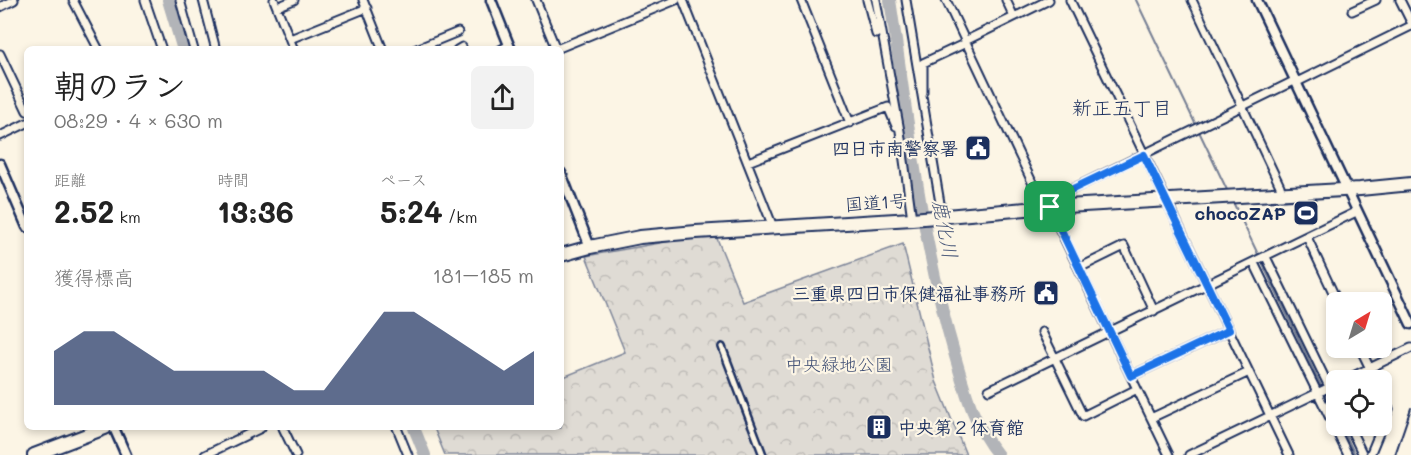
<!DOCTYPE html>
<html lang="ja">
<meta charset="utf-8">
<style>
body{margin:0;font-family:Mali,"Klee One",sans-serif;background:#f2f2f2;color:#222;height:100vh;display:flex;flex-direction:column;font-size:22px;white-space:nowrap}
*{box-sizing:border-box;margin:0}
p{font-size:20px;color:#767676}
.icon{flex:none;width:33px;height:33px;fill:none;stroke:currentColor;stroke-width:2;stroke-linecap:round;stroke-linejoin:round}
.map{position:relative;flex:1;overflow:hidden}
.drawer{position:absolute;left:24px;top:46px;width:540px;height:384px;display:flex;flex-direction:column;background:#fff;border-radius:9px;box-shadow:0 3px 9px #0003}
.drawer>*{flex:none}
.needle{width:39px;rotate:38deg}
.tools{position:absolute;left:1326px;top:292px;display:grid;gap:12px}
.tools a{display:grid;place-items:center;width:66px;height:66px;border-radius:9px;background:#fff;box-shadow:0 3px 9px #0003;font-size:30px}
.pin{position:absolute;display:grid;place-items:center;width:51px;height:51px;color:#fff;margin:-26px;border-radius:12px;box-shadow:0 3px 9px #0006}
.round{display:grid;place-items:center;flex:none;width:63px;height:63px;border-radius:9px;background:#f2f2f2}
.summary{display:flex;align-items:center;justify-content:space-between;height:102px;padding:0 30px}
h1{font-size:33px;font-weight:800;line-height:45px}
.metrics{display:grid;grid-template-columns:repeat(3,1fr);gap:9px;height:102px;padding:6px 30px}
.metrics div{display:grid;align-content:center}
.metrics b{font-size:30px;font-weight:800}
.metrics small{font-size:16px;font-weight:400}
.metrics p{font-size:16px}
.chart{height:168px;padding:12px 30px}
.chart p{display:flex;justify-content:space-between}
.chart svg{width:100%;height:108px;margin-top:6px;fill:#1b2f5e;opacity:.7}
.map>svg:first-child{display:block}
</style>
<div class="map">
<svg width="1411" height="455" viewBox="0 0 1411 455">
<defs>
<pattern id="park-crowns" width="20" height="18" patternUnits="userSpaceOnUse" patternTransform="scale(1.5)"><rect width="20" height="18" fill="#dfdbd4"/><path d="M2 6a3 3 0 1 1 6 0M12 15a3 3 0 1 1 6 0" fill="none" stroke="#bfbcb8"/></pattern>
</defs>
<rect width="100%" height="100%" fill="#fcf5e5"/>
<filter id="ink" filterUnits="userSpaceOnUse"><feTurbulence type="fractalNoise" baseFrequency=".0167" numOctaves="2"/><feDisplacementMap in="SourceGraphic" scale="12" xChannelSelector="R" yChannelSelector="G"/><feConvolveMatrix kernelMatrix="1 2 1 2 8 2 1 2 1" color-interpolation-filters="sRGB"/></filter>
<g filter="url(#ink)">
<path fill="url(#park-crowns)" stroke="#7d8599" stroke-width="1.5" d="M716 236 743 302 903 244 936 381 966 455H445L434 428H561V378L625 352 586 256 694 237Z"/>
<g fill="none" stroke-linecap="round" stroke-linejoin="round">
<path stroke="#767f94" stroke-width="2" d="M1136 0 1228 192
M1232 200 1336 417
M1341 426 1355 455"/>
<path stroke="#b2b4b8" stroke-width="12" d="M168 0 183 50
M890 0C908 119 921 240 955 356 965 391 974 426 998 455
M414 428 425 455"/>
<g stroke="#1b2f5e" stroke-width="10">
<path id="pedestrian" d="M722 347 763 455"/>
</g>
<g stroke="#1b2f5e" stroke-width="11">
<path id="minor" d="M73 0 99 50
M145 0 162 50
M180 0 194 50
M203 0 216 50
M274 0 294 50
M363 0 383 50
M536 0 556 49
M683 0 773 227
M801 0 850 123
M867 0 876 34
M876 0 900 131 912 219
M906 0 942 215
M946 0 1033 184 1049 207 1169 455
M1006 0 1014 17
M1070 0 1289 455
M1192 0 1280 186 1282 194
M1400 0 1411 22
M0 7 14 0
M277 7 294 0
M1352 11 1376 0
M290 39 367 8
M965 41 1049 0
M414 50 458 32
M457 50 462 47
M500 50 509 45
M554 50 676 0
M0 54 27 111
M1297 82 1411 26
M923 92V63L966 43
M0 136 27 123
M748 162 888 107 896 126
M1049 207 1058 196 1296 80
M1307 237 1338 303
M1266 257 1336 401
M1254 263 1348 455
M1079 268 1124 246 1154 311
M1042 332 1083 416 1137 389
M1360 348 1376 381
M1131 376 1229 330
M1343 381 1411 348
M989 390 1356 212
M1151 418 1249 372
M1349 426 1363 455
M283 428 296 455
M397 428 408 455
M205 455 261 428
M1189 455 1336 384
M1370 455 1389 409 1382 393"/>
</g>
<g stroke="#1b2f5e" stroke-width="13">
<path id="tertiary" d="M491 0 511 50
M1257 0 1411 324
M0 164 27 227
M561 173 590 247
M114 428 126 455"/>
</g>
<g stroke="#1b2f5e" stroke-width="16">
<path id="trunk" d="M561 255 590 247 640 237 696 232 912 219 1049 207 1360 189 1411 184
M34 455 105 428"/>
</g>
<use href="#pedestrian" stroke="#fcf5e5" stroke-width="5"/>
<use href="#minor" stroke="#fcf5e5" stroke-width="7"/>
<use href="#tertiary" stroke="#fcf5e5" stroke-width="8"/>
<use href="#trunk" stroke="#fcf5e5" stroke-width="12"/>
<path stroke="#1b2f5e" stroke-width="2" d="M1395 455 1411 408"/>
</g>
</g>
<g fill="none" stroke-linecap="round" stroke-linejoin="round" filter="url(#ink)">
<g stroke="#fff" stroke-width="12">
<path id="route" d="M1144 155 1229 330 1131 376 1050 207 1058 196Z"/>
</g>
<use href="#route" stroke="#1a73e8" stroke-width="8"/>
</g>
<defs>
<g id="civic-square" transform="scale(1.35)"><rect x="-9" y="-9" width="18" height="18" rx="4" fill="#1b2f5e" stroke="#fcf5e5"/><path d="M-.6-6.5H3V-4.5H.6V-3L4-1V1h2V6H-6V1h2V-1L-.6-3ZM-1.2 2.5V6h2.4V2.5Z" fill="#fff"/></g>
<g id="stadium-square" transform="scale(1.35)"><rect x="-9" y="-9" width="18" height="18" rx="4" fill="#1b2f5e" stroke="#fcf5e5"/><path d="M0-5a6.5 5 0 1 0 0 10a6.5 5 0 1 0 0-10ZM-3.5-1.8h7v3.6h-7Z" fill="#fff"/></g>
<g id="building-square" transform="scale(1.35)"><rect x="-9" y="-9" width="18" height="18" rx="4" fill="#1b2f5e" stroke="#fcf5e5"/><path d="M-4-6H4V6H1V3H-1V6H-4ZM-2.5-4.3h1.7v1.8h-1.7ZM.8-4.3h1.7v1.8H.8ZM-2.5-1h1.7V.8h-1.7ZM.8-1h1.7V.8H.8Z" fill="#fff"/></g>
</defs>
<g fill-rule="evenodd">
<use href="#civic-square" x="978" y="148"/>
<use href="#stadium-square" x="1306" y="213"/>
<use href="#civic-square" x="1046" y="293"/>
<use href="#building-square" x="879" y="427"/>
</g>
<g text-anchor="middle" dominant-baseline="central" stroke-width="4.5" stroke-linejoin="round" paint-order="stroke">
<g font-size="18" font-weight="bold" fill="#1b2f5e" stroke="#fcf5e5" text-anchor="end">
<text x="958" y="148">四日市南警察署</text>
<text x="1286" y="213">chocoZAP</text>
<text x="1026" y="293">三重県四日市保健福祉事務所</text>
<text x="898" y="427" text-anchor="start">中央第２体育館</text>
</g>
<g font-size="18" fill="#1b2f5e" stroke="#fcf5e5">
<text transform="translate(876 202) rotate(-4)">国道1号</text>
</g>
<g font-size="18" fill="#425176" stroke="#fcf5e5">
<text x="839" y="364">中央緑地公園</text>
</g>
<g font-size="20" fill="#1b2f5e" stroke="#fcf5e5">
<text x="1122" y="107">新正五丁目</text>
</g>
<g font-size="20" font-style="italic" fill="#485779" stroke="#fcf5e5">
<text transform="translate(946 229) rotate(79)">鹿化川</text>
</g>
</g>
</svg>
<div class="tools">
<a><svg class="needle" viewBox="-14 -14 28 28"><path d="M0-13l5 13h-10z" fill="#e53935"/><path d="M0 13l5-13h-10z" fill="#767676"/></svg></a>
<a><svg class="icon" aria-label="locate" viewBox="0 0 24 24"><circle cx="12" cy="12" r="6"/><path d="M12 2v4M12 18v4M2 12h4M18 12h4"/></svg></a>
</div>
<div class="pin" style="left:1050px;top:207px;background:#1e9e55"><svg class="icon" aria-label="arrive" viewBox="0 0 24 24"><path d="M6 21V4h12l-3 4 3 4H6"/></svg></div>
<section class="drawer">
<div class="summary"><div><h1>朝のラン</h1><p>08:29 · 4 × 630 m</p></div><a class="round"><svg class="icon" aria-label="share" viewBox="0 0 24 24"><path d="M12 15V3M7 8l5-5 5 5M5 13v7h14v-7"/></svg></a></div>
<div class="metrics">
<div><p>距離</p><b>2.52<small> km</small></b></div>
<div><p>時間</p><b>13:36</b></div>
<div><p>ペース</p><b>5:24<small> /km</small></b></div>
</div>
<div class="chart"><p><span>獲得標高</span>181–185 m</p>
<svg viewBox="0 0 160 44" preserveAspectRatio="none"><path d="M0 44V22L10 14L20 14L30 22L40 30L50 30L60 30L70 30L80 38L90 38L100 22L110 6L120 6L130 14L140 22L150 30L160 22V44z"/></svg>
</div>
</section>
</div>
